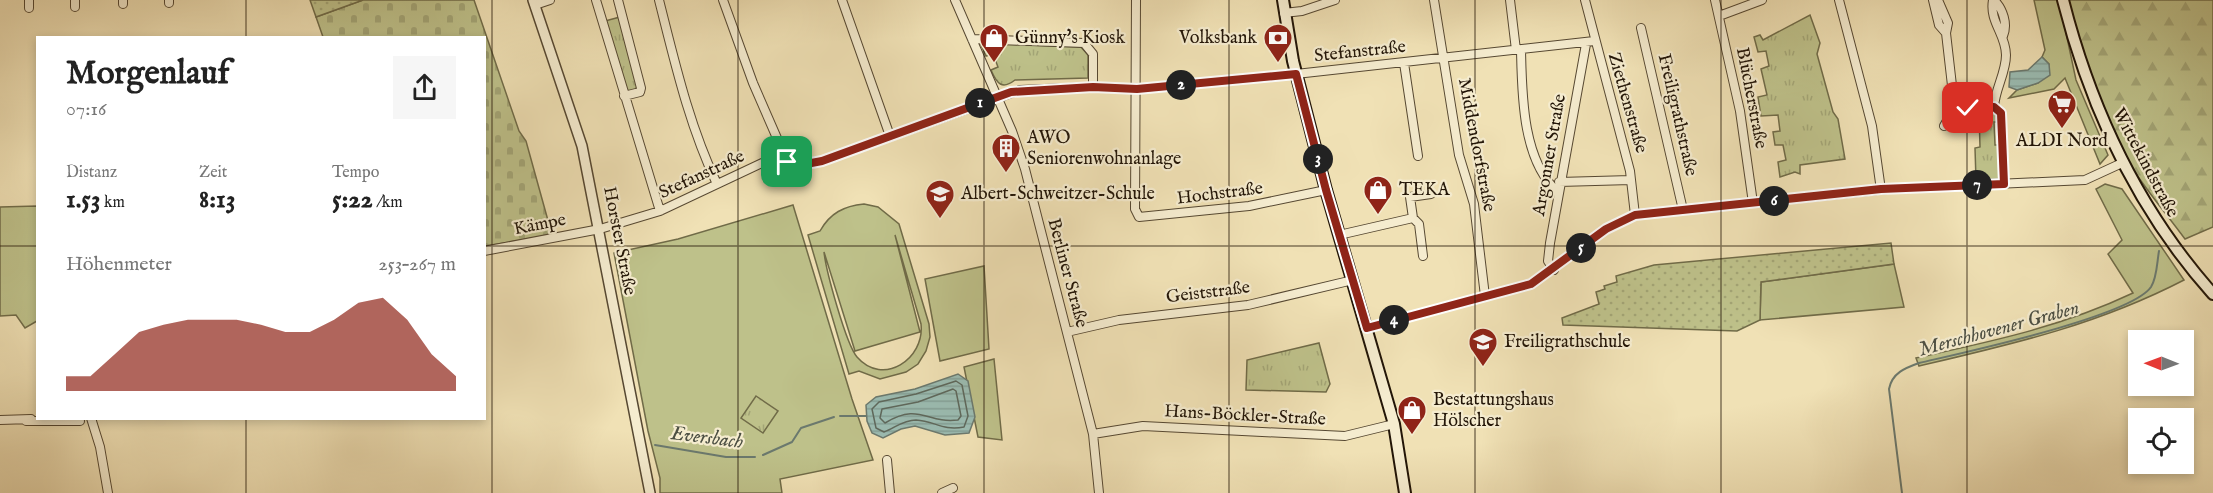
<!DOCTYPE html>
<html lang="de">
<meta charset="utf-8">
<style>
body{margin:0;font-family:"IM FELL English",serif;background:#f6f6f6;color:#222;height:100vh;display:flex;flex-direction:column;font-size:22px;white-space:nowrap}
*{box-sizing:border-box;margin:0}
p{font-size:20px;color:#767676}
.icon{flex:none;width:33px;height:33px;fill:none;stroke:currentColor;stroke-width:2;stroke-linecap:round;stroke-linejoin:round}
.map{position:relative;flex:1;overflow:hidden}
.details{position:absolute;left:36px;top:36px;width:450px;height:384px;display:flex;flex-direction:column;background:#fff;border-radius:0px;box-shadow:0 3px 9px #0003}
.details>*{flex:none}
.needle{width:39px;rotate:271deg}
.tools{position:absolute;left:2128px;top:330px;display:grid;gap:12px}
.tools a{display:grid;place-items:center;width:66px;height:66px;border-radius:0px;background:#fff;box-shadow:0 3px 9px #0003;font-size:30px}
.pin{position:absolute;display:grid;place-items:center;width:51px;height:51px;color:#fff;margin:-26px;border-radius:12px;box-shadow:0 3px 9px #0006}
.km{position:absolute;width:30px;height:30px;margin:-15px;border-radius:50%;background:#222;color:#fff;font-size:16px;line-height:30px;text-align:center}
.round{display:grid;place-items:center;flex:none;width:63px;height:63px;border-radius:0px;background:#f6f6f6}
.headline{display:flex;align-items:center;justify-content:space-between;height:102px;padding:0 30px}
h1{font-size:33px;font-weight:800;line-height:45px}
.metrics{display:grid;grid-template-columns:repeat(3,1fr);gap:9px;height:102px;padding:6px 30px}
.metrics div{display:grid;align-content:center}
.metrics b{font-size:26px;font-weight:800}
.metrics small{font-size:16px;font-weight:400}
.metrics p{font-size:16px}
.chart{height:168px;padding:12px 30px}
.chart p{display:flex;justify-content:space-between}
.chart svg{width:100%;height:108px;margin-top:6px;fill:#8f2418;opacity:.7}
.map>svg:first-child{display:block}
</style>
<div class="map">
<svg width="2213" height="493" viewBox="0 0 2213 493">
<defs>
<pattern id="forest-firs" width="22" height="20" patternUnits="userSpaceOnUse" patternTransform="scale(1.5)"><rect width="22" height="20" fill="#bec18a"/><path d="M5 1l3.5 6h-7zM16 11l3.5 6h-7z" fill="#a3a576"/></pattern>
<pattern id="cemetery-stones" width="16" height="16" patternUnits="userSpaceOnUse" patternTransform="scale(1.5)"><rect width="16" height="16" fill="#bec18a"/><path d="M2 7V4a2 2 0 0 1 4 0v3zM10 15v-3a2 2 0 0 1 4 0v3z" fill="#a3a576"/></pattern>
<pattern id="park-tufts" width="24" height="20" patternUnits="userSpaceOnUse" patternTransform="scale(1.5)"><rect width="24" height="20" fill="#bec18a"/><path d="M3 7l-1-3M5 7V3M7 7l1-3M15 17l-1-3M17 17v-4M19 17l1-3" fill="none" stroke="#a3a576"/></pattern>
<pattern id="garden-dots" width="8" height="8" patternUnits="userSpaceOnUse" patternTransform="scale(1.5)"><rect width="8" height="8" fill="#bec18a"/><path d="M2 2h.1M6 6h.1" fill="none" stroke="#a3a576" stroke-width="1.8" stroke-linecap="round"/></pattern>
<pattern id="water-rules" width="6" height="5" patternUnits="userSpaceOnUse" patternTransform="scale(1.5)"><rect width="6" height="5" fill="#9bbcb2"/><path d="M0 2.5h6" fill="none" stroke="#85a198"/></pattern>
</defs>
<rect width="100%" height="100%" fill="#f0e1b5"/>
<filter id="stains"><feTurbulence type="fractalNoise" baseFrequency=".00333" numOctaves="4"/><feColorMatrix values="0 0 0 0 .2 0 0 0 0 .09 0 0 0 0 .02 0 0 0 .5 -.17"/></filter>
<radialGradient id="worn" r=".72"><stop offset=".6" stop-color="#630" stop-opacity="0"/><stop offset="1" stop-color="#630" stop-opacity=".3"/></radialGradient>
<path fill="#bec18a" stroke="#706b48" stroke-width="1.5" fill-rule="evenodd" d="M2034 0H2059L2076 80 2108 155 2100 164 2065 78 2054 89 2009 98 2017 90 2038 83 2049 64 2042 57 2045 50Z
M2105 184 2122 189 2184 280C2097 325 2013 344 1919 366L1916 358C1993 341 2061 327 2133 293L2108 254 2122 240 2096 189Z
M864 204 878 207 899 224 929 324 930 337 926 351 918 364 906 372 880 379 859 371 849 374 808 235 820 231C830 213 844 206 864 204ZM895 235 921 324C925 359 883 387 857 357 846 344 826 271 824 252L855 351 920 332Z
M793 205 852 399 873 460 780 479 782 493H660V478L648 431 614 253 678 239Z
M37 206V321L25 328 16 315 0 316V207Z
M1894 264 1904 307 1760 320 1761 282Z
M984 266 989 349 940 361 925 279Z
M994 359 1002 440 978 437 964 367Z"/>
<path fill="url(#forest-firs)" stroke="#706b48" stroke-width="1.5" d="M2067 0H2213V227L2185 239C2166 213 2144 188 2127 160 2097 112 2081 54 2067 0Z"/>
<path fill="url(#cemetery-stones)" stroke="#706b48" stroke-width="1.5" d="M363 0H474L519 131 526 141 552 235 485 246 484 38 323 37 316 17Z"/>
<path fill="url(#park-tufts)" stroke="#706b48" stroke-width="1.5" d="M1810 15 1820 43 1817 54 1833 112 1838 119 1845 159 1800 165V174L1795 172 1780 177 1778 162 1786 160 1783 145H1775L1773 132 1780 131 1778 115 1761 116 1758 97 1767 95 1761 69 1769 66 1766 51 1758 52 1754 37 1760 35 1763 40Z
M620 17 637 86 635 91 627 92 605 21Z
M980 43 1081 47 1088 55V78L1015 80C1002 90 997 84 991 70L998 67 993 54 986 56Z
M1979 111 1994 112 1999 122H1994L1995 145H2000V175L1998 179 1976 180 1975 148 1980 147Z
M1319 343 1330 384 1326 392 1246 390 1247 360Z
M756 396 778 411 763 433 741 418Z"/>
<path fill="url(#garden-dots)" stroke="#706b48" stroke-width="1.5" d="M310 0H363L316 17Z
M1891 243 1894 264 1761 282 1760 320 1737 331 1563 325 1562 318 1599 304 1596 292 1605 289 1604 286 1617 282 1616 276 1654 265Z"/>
<path fill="url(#water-rules)" stroke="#6b796e" stroke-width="1.5" d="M2042 57 2049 64 2050 75 2038 83 2017 90 2009 87 2010 72 2028 70Z
M958 374 968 381 975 417 969 433 945 435 915 426 901 429 883 438 872 433 867 421 866 405 876 397 915 389Z"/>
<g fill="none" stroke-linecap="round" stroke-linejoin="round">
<path stroke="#5e685c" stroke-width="1.5" d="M956 381 962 385 968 416 964 427C942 431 935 421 916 420 903 420 895 428 884 432L876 428 872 409 879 402 916 394Z
M953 389 956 391 961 416 958 420C926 424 920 402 885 423L880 418 882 409 918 402Z"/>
<path stroke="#6b796e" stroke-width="2" d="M840 416H866
M655 445 726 457H755
M763 455 792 442 801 428 834 417
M1902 493 1889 389C1892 373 1905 368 1919 363 1961 353 2130 317 2151 287 2157 278 2157 262 2159 251"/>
<g stroke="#564832" stroke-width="10">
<path id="minor" d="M29 0V8
M75 0V7
M123 0V4
M169 0V3
M596 0 660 211
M618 0 641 88 640 92 624 96
M659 0C675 63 689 125 717 184
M723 0 753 83 787 161
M842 0 890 136
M955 0 1012 131 1025 169 1093 434 1099 493
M1136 0 1135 209 1139 217 1249 206 1326 190
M1434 0 1459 155 1474 204 1485 296
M1510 0 1516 50
M1585 0 1630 171 1635 215
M1715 0 1740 111 1753 203
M1839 0 1872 126 1881 190
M1933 0 1939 25 1946 33 1954 103 1968 108 1994 107 2001 113 2004 184
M1938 0 1948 23 1946 33
M1993 0C1989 22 2006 34 2006 55 2006 73 1995 89 1994 107
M1994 0C2003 9 2008 24 2003 36
M535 5 550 0
M1284 13 1302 11 1335 0
M1719 16 1762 0
M1641 28 1683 210
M972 39 1084 43 1093 54V87
M1521 50C1522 93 1522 161 1558 192
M1404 63 1418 156
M1944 126 1956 105
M1559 182 1631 180
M1413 218 1410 197 1431 194
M1339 235 1413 218 1419 224 1423 256
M484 251 600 229 660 211 762 163C782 157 802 166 822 161L1020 90 1093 87 1137 89 1296 74 1594 41
M1554 270 1548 261 1550 243 1586 44
M1367 328 1531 284 1606 229 1635 215 1887 189 2085 180 2122 163
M1067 332 1119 320 1248 305 1353 280
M91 418 100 447 108 493
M0 420 31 419
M26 421H80
M1093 434 1143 426 1345 436 1394 424
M887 460 890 493
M942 493 953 488"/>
</g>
<g stroke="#564832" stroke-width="12">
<path id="tertiary" d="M533 0 582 146 650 493"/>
</g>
<g stroke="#221507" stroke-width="14">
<path id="secondary" d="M1283 0 1293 61 1326 190 1394 424 1405 493
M2063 0C2091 110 2137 209 2213 294"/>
</g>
<use href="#minor" stroke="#f5eccf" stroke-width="8"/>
<use href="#tertiary" stroke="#f5eccf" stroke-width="9"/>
<use href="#secondary" stroke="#f5eccf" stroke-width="10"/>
</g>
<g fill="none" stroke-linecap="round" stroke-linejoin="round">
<g stroke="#fff" stroke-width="12">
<path id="route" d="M787 162 806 164 822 161 1011 92 1093 87 1137 89 1296 74 1326 190 1367 328 1531 284 1606 229 1635 215 1881 189 2004 184 2001 113 1994 107 1968 108"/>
</g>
<use href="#route" stroke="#8f2418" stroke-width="8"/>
</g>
<path fill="none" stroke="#221507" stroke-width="1.5" stroke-opacity="0.55" d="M246 0V38M492 0V493M738 0V493M984 0V493M1229 0V493M1475 0V493M1721 0V493M1967 0V493M0 246H38M484 246H2213M246 418V493"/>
<defs>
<g id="shop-pin" transform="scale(1.5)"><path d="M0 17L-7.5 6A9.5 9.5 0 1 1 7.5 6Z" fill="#8f2418" stroke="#f5eccf"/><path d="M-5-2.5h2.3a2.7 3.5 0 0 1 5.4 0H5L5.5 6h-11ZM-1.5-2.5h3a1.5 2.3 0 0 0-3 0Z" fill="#fff"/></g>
<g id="bank-pin" transform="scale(1.5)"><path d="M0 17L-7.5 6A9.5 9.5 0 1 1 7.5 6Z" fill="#8f2418" stroke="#f5eccf"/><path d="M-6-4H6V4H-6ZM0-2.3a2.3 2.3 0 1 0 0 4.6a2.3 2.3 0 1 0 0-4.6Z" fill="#fff"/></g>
<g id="supermarket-pin" transform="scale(1.5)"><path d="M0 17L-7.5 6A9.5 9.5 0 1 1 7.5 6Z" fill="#8f2418" stroke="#f5eccf"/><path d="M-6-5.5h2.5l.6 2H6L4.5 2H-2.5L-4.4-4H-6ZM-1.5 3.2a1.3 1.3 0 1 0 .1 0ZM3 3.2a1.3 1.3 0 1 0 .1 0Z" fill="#fff"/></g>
<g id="building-pin" transform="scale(1.5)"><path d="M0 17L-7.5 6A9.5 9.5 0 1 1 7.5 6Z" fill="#8f2418" stroke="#f5eccf"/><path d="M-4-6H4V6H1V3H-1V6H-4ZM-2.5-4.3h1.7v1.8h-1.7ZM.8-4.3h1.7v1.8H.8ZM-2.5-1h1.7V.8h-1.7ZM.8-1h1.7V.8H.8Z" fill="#fff"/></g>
<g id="school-pin" transform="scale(1.5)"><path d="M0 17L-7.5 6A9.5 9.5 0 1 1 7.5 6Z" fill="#8f2418" stroke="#f5eccf"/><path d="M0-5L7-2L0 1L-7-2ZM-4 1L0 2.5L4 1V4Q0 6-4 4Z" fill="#fff"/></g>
</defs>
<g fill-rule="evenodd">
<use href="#shop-pin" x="994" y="38"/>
<use href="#bank-pin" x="1278" y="38"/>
<use href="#supermarket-pin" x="2062" y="104"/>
<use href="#building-pin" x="1006" y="148"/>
<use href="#shop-pin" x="1378" y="190"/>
<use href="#school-pin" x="940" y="194"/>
<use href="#school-pin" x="1483" y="342"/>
<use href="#shop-pin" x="1412" y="410"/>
</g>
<g text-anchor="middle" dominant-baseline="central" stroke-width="4.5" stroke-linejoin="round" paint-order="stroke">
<g font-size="18" fill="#221507" stroke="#f5eccf" text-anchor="start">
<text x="1015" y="38">Günny's Kiosk</text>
<text x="1257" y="38" text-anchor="end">Volksbank</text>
<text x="1027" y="138">AWO<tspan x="1027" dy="21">Seniorenwohnanlage</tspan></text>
<text x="2062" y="141" text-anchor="middle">ALDI Nord</text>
<text x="1399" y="190">TEKA</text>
<text x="961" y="194">Albert-Schweitzer-Schule</text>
<text x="1504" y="342">Freiligrathschule</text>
<text x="1433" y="400">Bestattungshaus<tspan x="1433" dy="21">Hölscher</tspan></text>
</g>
<g font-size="18" fill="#221507" stroke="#f5eccf">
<text transform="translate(1360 52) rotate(-6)">Stefanstraße</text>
<text transform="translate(1751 98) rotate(79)">Blücherstraße</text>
<text transform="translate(1627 103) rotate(74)">Ziethenstraße</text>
<text transform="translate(1677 115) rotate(77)">Freiligrathstraße</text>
<text transform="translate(1476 145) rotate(79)">Middendorfstraße</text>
<text transform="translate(1550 155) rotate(-80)">Argonner Straße</text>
<text transform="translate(2145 163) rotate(62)">Wittekindstraße</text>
<text transform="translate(702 175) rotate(-25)">Stefanstraße</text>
<text transform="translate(1220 194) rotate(-7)">Hochstraße</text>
<text transform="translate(540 225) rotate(-11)">Kämpe</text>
<text transform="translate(619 241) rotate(79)">Horster Straße</text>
<text transform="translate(1067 273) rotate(75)">Berliner Straße</text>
<text transform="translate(1208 293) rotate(-7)">Geiststraße</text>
<text transform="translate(1245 416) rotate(3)">Hans-Böckler-Straße</text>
</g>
<g font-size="20" font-style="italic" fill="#4c4f43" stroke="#f5eccf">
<text transform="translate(1999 329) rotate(-15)">Merschhovener Graben</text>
<text transform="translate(707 438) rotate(7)">Eversbach</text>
</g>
</g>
<rect width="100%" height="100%" filter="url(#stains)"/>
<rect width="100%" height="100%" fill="url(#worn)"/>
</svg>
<div class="tools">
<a><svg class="needle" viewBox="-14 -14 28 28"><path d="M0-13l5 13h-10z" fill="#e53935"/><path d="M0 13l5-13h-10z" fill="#767676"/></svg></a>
<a><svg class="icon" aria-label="locate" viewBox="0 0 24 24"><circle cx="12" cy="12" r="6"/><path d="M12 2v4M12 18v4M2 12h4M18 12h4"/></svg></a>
</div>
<div class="pin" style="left:787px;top:162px;background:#1e9e55"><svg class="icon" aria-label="arrive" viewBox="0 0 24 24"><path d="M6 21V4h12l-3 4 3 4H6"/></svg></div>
<div class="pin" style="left:1968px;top:108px;background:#d93025"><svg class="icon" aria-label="check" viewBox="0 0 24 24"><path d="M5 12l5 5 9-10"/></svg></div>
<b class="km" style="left:980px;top:103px">1</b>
<b class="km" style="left:1181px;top:85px">2</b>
<b class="km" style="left:1318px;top:159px">3</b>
<b class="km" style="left:1394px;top:320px">4</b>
<b class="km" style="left:1581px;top:248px">5</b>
<b class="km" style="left:1774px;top:201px">6</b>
<b class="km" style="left:1977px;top:185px">7</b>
<section class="details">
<div class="headline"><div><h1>Morgenlauf</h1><p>07:16</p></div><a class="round"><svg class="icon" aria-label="share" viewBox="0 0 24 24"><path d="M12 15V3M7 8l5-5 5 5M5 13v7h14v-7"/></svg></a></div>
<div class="metrics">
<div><p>Distanz</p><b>1.53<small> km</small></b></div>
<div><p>Zeit</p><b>8:13</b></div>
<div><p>Tempo</p><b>5:22<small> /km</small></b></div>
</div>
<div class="chart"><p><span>Höhenmeter</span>253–267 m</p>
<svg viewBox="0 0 160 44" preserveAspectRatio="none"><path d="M0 44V38L10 38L20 29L30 20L40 17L50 15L60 15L70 15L80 17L90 20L100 20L110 15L120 8L130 6L140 15L150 29L160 38V44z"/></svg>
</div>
</section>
</div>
